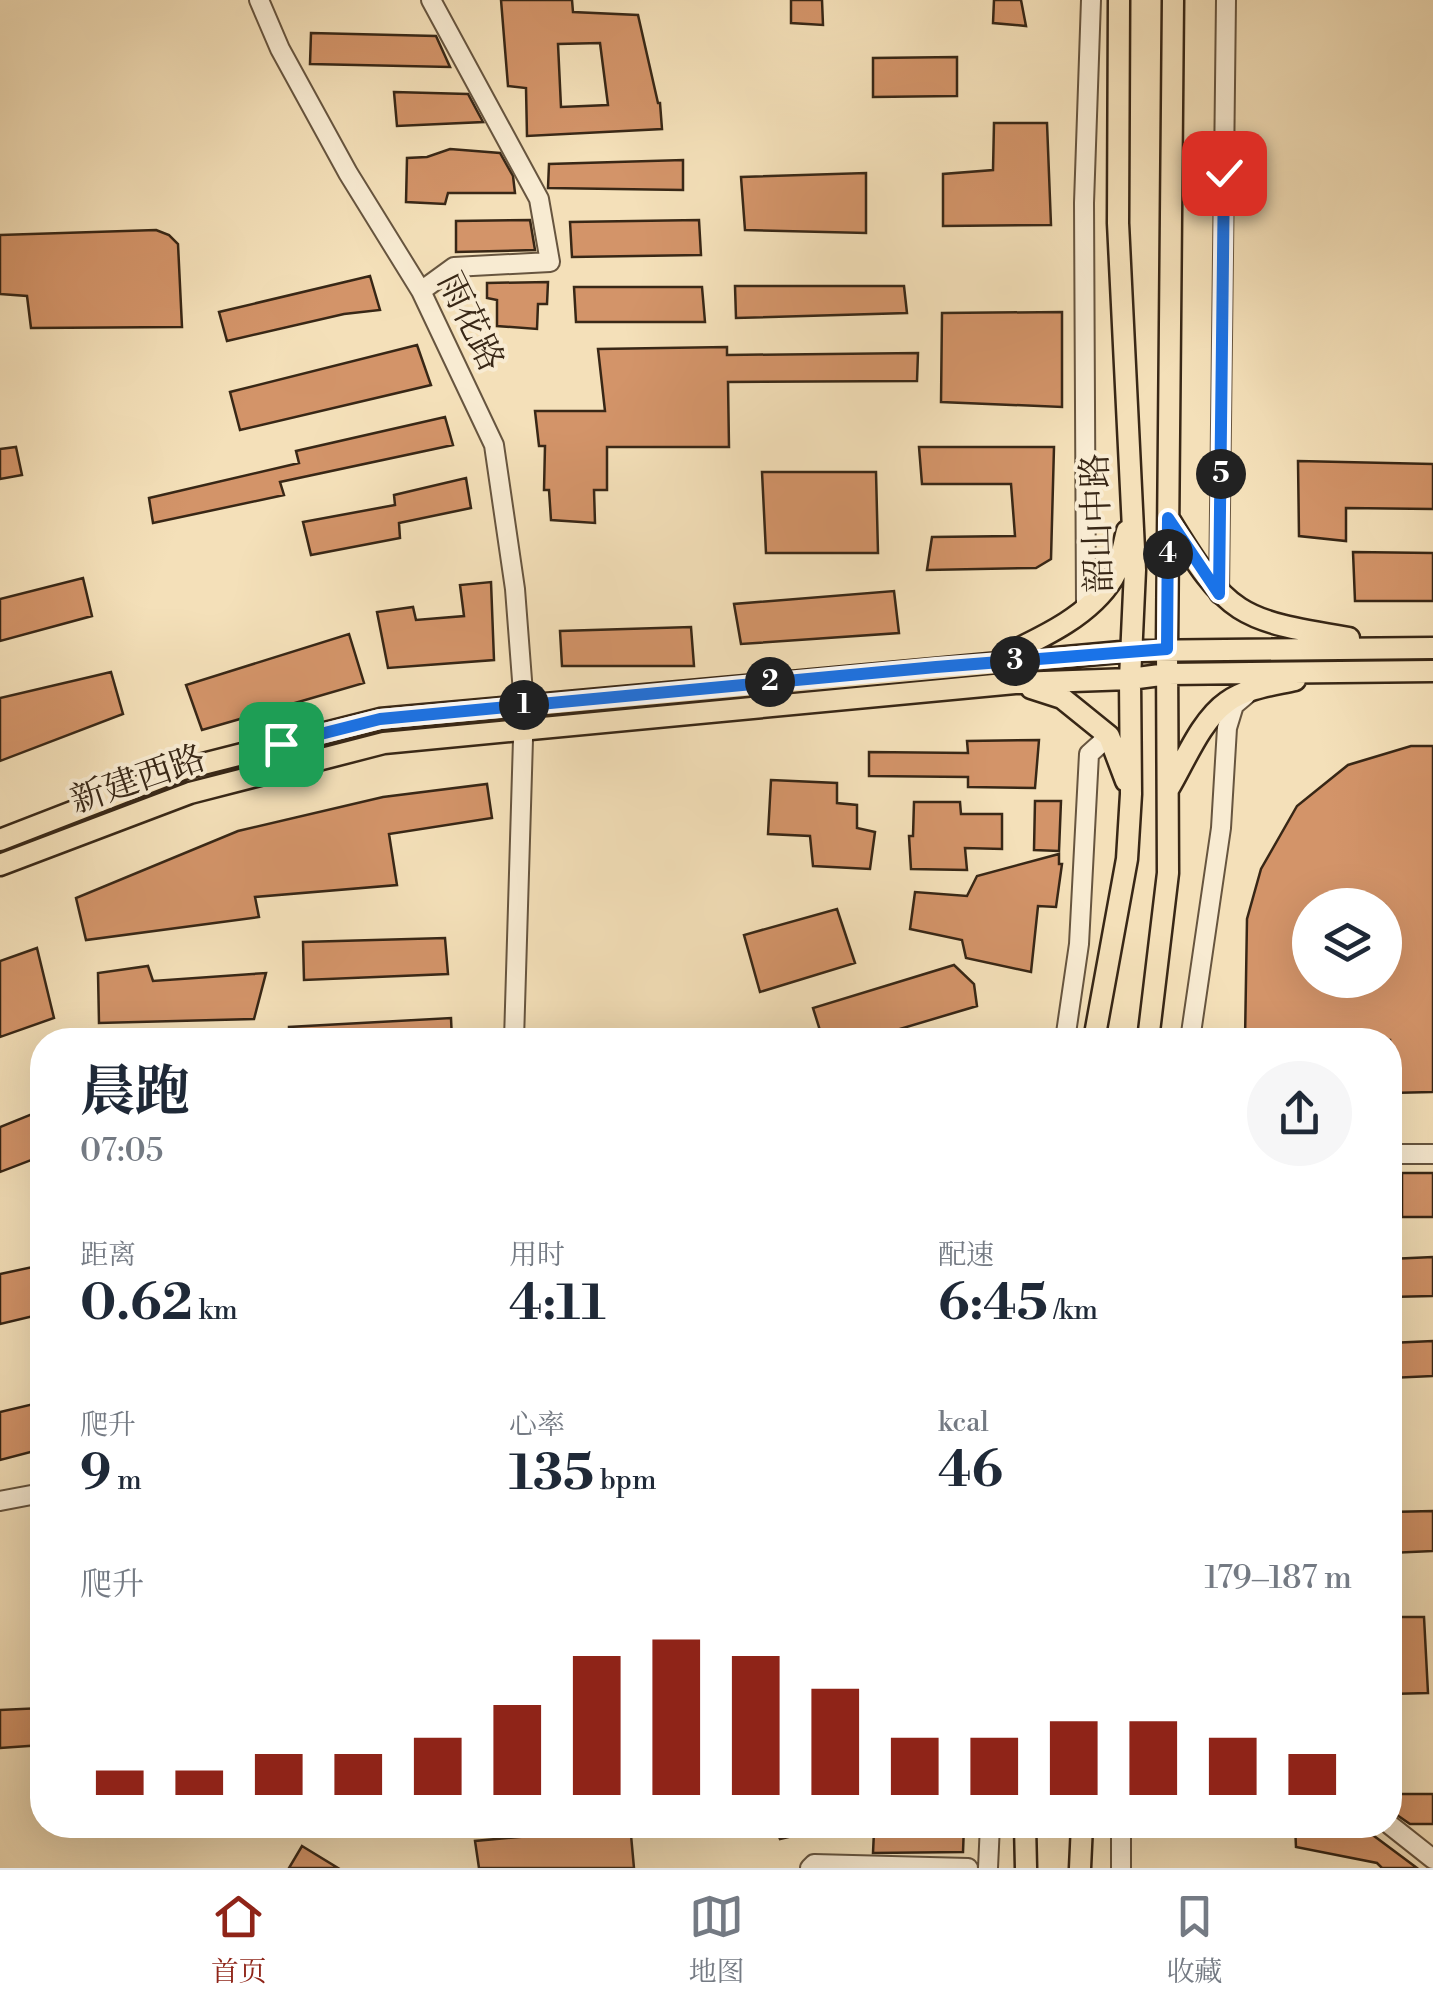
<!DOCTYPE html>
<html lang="zh">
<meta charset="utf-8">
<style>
body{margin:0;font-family:"Libre Bodoni","Noto Serif SC",serif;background:#f6f6f7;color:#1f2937;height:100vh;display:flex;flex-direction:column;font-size:38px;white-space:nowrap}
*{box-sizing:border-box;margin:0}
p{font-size:32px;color:#747a83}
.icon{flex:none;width:55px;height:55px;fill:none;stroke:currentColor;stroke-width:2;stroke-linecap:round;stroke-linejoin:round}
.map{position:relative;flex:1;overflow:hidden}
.panel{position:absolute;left:30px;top:1028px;width:1372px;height:810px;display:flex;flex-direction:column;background:#fff;border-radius:40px;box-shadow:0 10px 40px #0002}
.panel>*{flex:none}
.buttons{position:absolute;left:1292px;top:888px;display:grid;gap:20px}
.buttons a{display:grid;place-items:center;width:110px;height:110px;border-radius:50%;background:#fff;box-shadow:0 10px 40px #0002;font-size:50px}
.pin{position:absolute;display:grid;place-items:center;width:85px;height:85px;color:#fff;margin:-42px;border-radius:20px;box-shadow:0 5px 15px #0006}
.km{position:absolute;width:50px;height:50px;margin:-25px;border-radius:50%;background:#222;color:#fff;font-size:28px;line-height:50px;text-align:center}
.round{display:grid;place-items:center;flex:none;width:105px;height:105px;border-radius:52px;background:#f6f6f7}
.head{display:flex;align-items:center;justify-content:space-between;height:170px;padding:0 50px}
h1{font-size:55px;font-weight:700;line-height:75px}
.stats{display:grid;grid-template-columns:repeat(3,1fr);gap:15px;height:170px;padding:10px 50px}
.stats div{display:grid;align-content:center}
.stats b{font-size:50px;font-weight:700}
.stats small{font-size:28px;font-weight:400}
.stats p{font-size:28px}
.chart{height:280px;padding:20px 50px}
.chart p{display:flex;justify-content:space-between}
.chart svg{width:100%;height:180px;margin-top:10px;stroke:#8f2418;stroke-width:6}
.dock{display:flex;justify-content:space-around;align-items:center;height:140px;border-top:2px solid #e0e1e3;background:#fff;font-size:28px;color:#747a83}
.dock a{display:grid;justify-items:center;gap:5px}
.dock .current{color:#8f2418}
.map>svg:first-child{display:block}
</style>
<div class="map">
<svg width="1433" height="1868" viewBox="0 0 1433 1868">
<rect width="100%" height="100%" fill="#f4e0b9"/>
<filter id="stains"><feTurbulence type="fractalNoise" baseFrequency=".002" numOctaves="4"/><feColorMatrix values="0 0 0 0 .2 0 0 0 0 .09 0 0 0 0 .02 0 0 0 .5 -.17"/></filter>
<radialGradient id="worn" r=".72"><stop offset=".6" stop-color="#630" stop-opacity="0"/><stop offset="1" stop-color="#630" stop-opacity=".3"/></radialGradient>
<path fill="#d39469" stroke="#382716" stroke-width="2.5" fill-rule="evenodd" d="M501 0H572L573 12 638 15 658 103H660L662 129 527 136 526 88 508 86ZM600 43 608 105 561 107 558 44Z
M791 0H822L823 25 791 23Z
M994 0H1021L1026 26 993 23Z
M311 33 436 36 450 67 310 64Z
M957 57V96L873 97V58Z
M394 92 468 94 483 122 397 126Z
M994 123H1047L1051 225 943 226V174L993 170Z
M450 149 500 153 513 176 515 193H448L445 204 406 202 407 158 427 157Z
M683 160V190L548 188 549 164Z
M866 173V233L745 230 741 177Z
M530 220 535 250 456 252V221Z
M699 220 701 255 572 257 570 222Z
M156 230 169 235 178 244 182 327 31 328 27 296 0 294V235Z
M370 276 380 310 344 314 227 341 219 312Z
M548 282 547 304H538L537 329 497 326V300L487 298V283Z
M735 286H904L907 313 736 318Z
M574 287H702L705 322H576Z
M1062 312V407L941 402 942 313Z
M417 345 431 385 240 430 230 392Z
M727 347V355L918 353 917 381 728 382 729 447H607V490H594L595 523 551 520 549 490H544L545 446H539L535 411H605L598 349Z
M445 417 453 445 280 482 284 495 153 523 149 498 299 463 296 451Z
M16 447 22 475 0 479V449Z
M919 447H1054L1051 559 1036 568 927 570 932 537 1015 536 1011 484H922Z
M1298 461 1433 464V509L1346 508V541L1299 536Z
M762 472H876L878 553H766Z
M466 478 471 508 399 523 400 538 311 555 303 522 395 505 394 495Z
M1353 552 1433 553V601H1355Z
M83 578 92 616 0 641V599Z
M491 582 494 660 388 668 377 612 413 607 416 620 464 616 460 585Z
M894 591 899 633 741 644 734 604Z
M691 627 694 666H562L560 631Z
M349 634 364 683 202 730 186 685Z
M111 672 123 714 0 761V698Z
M1039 740 1035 788 968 787V777L869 776V752L968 753 967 741Z
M1411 746H1433V1092L1390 1093V1040H1245L1247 919 1261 869 1297 806 1348 765ZM1310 905H1385V980H1310Z
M771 780 837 783V803L857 805V828L875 832 870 869 813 866 810 836 768 834Z
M487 784 492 818 389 834 397 885 255 897 259 917 86 940 76 898 238 831 383 797Z
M1035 801H1061L1059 851 1034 850Z
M914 802H960L961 814H1002V849L965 848 967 870 911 869 909 836H913Z
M1059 854V864H1062L1056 907 1038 906 1031 972 966 958 962 940 910 929 915 892 967 896 977 876Z
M837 909 855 963 760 992 744 935Z
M445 938 448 974 304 980 303 942Z
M37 948 54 1018 0 1037V961Z
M954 965 974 984 977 1006 863 1040H823L813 1008Z
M148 966 153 981 266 973 254 1019 99 1023 98 973Z
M451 1018 452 1040H289V1027Z
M42 1110V1156L0 1172V1127Z
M1402 1173H1433V1217H1402Z
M1433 1257V1296L1390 1297V1259Z
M42 1265V1314L0 1324V1274Z
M1433 1341V1376L1390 1378V1343Z
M42 1402V1449L0 1460V1412Z
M1433 1511V1551L1390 1553V1512Z
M1390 1617H1424L1428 1693 1390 1694Z
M42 1708V1745L0 1748V1710Z
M1395 1794H1433V1824H1410L1397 1815Z
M774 1825H818V1830L780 1839Z
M925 1825H964L963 1852 873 1853 874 1831Z
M1295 1825H1333L1366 1830 1417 1868H1382L1377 1863 1296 1847Z
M631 1835 634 1868H479L475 1841 530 1836Z
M302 1846 338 1868H289Z"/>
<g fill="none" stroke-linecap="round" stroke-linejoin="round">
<g stroke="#67553f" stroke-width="22">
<path id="minor" d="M259 0 280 49 348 173 421 291 494 445 515 589 524 706 514 1040
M421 291 454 267 550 262 539 199 431 0
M1219 594 1226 0
M1086 606 1084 203 1091 0
M1065 1040 1079 944 1089 754 1109 736
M1190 1040 1221 828 1227 728 1234 705 1246 695
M1390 1154H1433
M0 1501 42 1493
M1390 1825 1433 1859
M810 1868 814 1864 968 1868
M988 1868 990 1825
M1121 1868V1825"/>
</g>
<g stroke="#382716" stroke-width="25">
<path id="major" d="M1169 519C1228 616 1238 620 1349 638
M1003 656C1041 638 1090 616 1113 578 1121 565 1123 545 1127 531
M1031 688 1062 698 1109 736 1126 781
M1169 788C1185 761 1201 720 1227 702 1246 688 1273 685 1295 680
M0 840 183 769 380 719 1132 651 1433 648
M0 865 190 793 384 743 1015 683 1130 679 1168 674 1433 671
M1094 1040 1127 859 1131 794 1130 679 1135 570 1118 223 1119 0
M1148 1040 1168 873 1167 649 1173 0
M1025 1825 1026 1868
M1080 1868 1082 1825"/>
</g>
<use href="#minor" stroke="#f8ebd2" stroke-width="18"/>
<use href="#major" stroke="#f4e0b9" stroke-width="20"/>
</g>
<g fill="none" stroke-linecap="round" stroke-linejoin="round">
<g stroke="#fff" stroke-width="20">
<path id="route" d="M281 744 380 719 936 667 1167 649 1168 518 1219 594 1224 173"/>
</g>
<use href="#route" stroke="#1a73e8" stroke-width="12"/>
</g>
<g text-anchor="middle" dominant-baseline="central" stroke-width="8" stroke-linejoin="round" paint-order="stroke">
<g font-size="35" fill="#382716" stroke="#f8ebd2">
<text transform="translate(470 322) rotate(64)">雨花路</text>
<text transform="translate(1098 523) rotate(-92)">韶山中路</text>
<text transform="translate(138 780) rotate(-19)">新建西路</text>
</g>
</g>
<rect width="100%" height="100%" filter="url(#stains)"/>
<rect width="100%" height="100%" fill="url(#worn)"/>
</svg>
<div class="buttons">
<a><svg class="icon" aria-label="layers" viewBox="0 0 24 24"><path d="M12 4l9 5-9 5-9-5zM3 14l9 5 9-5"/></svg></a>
</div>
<div class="pin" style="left:281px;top:744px;background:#1e9e55"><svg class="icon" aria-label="arrive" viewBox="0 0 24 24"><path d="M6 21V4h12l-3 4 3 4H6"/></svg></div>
<div class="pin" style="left:1224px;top:173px;background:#d93025"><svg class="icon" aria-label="check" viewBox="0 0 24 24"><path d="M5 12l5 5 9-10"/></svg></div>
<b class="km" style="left:524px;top:705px">1</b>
<b class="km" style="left:770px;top:682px">2</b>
<b class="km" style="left:1015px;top:661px">3</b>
<b class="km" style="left:1168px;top:554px">4</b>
<b class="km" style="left:1221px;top:474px">5</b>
<section class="panel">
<div class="head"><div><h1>晨跑</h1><p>07:05</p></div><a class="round"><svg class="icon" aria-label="share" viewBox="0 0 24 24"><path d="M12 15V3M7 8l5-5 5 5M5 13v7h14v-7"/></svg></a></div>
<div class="stats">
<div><p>距离</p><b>0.62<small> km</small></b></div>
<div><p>用时</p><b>4:11</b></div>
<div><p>配速</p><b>6:45<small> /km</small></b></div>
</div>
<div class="stats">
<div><p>爬升</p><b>9<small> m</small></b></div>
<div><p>心率</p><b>135<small> bpm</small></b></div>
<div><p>kcal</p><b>46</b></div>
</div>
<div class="chart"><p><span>爬升</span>179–187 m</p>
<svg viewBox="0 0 160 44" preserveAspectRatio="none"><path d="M5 44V38M15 44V38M25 44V34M35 44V34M45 44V30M55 44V22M65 44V10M75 44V6M85 44V10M95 44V18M105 44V30M115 44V30M125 44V26M135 44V26M145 44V30M155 44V34"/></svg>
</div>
</section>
</div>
<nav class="dock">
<a class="current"><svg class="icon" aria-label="home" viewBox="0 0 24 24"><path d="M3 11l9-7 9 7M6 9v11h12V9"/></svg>首页</a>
<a><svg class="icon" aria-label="map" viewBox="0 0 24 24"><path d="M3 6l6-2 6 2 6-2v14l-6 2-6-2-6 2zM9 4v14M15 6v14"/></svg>地图</a>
<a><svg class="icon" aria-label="saved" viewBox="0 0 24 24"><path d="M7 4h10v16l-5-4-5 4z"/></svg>收藏</a>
</nav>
